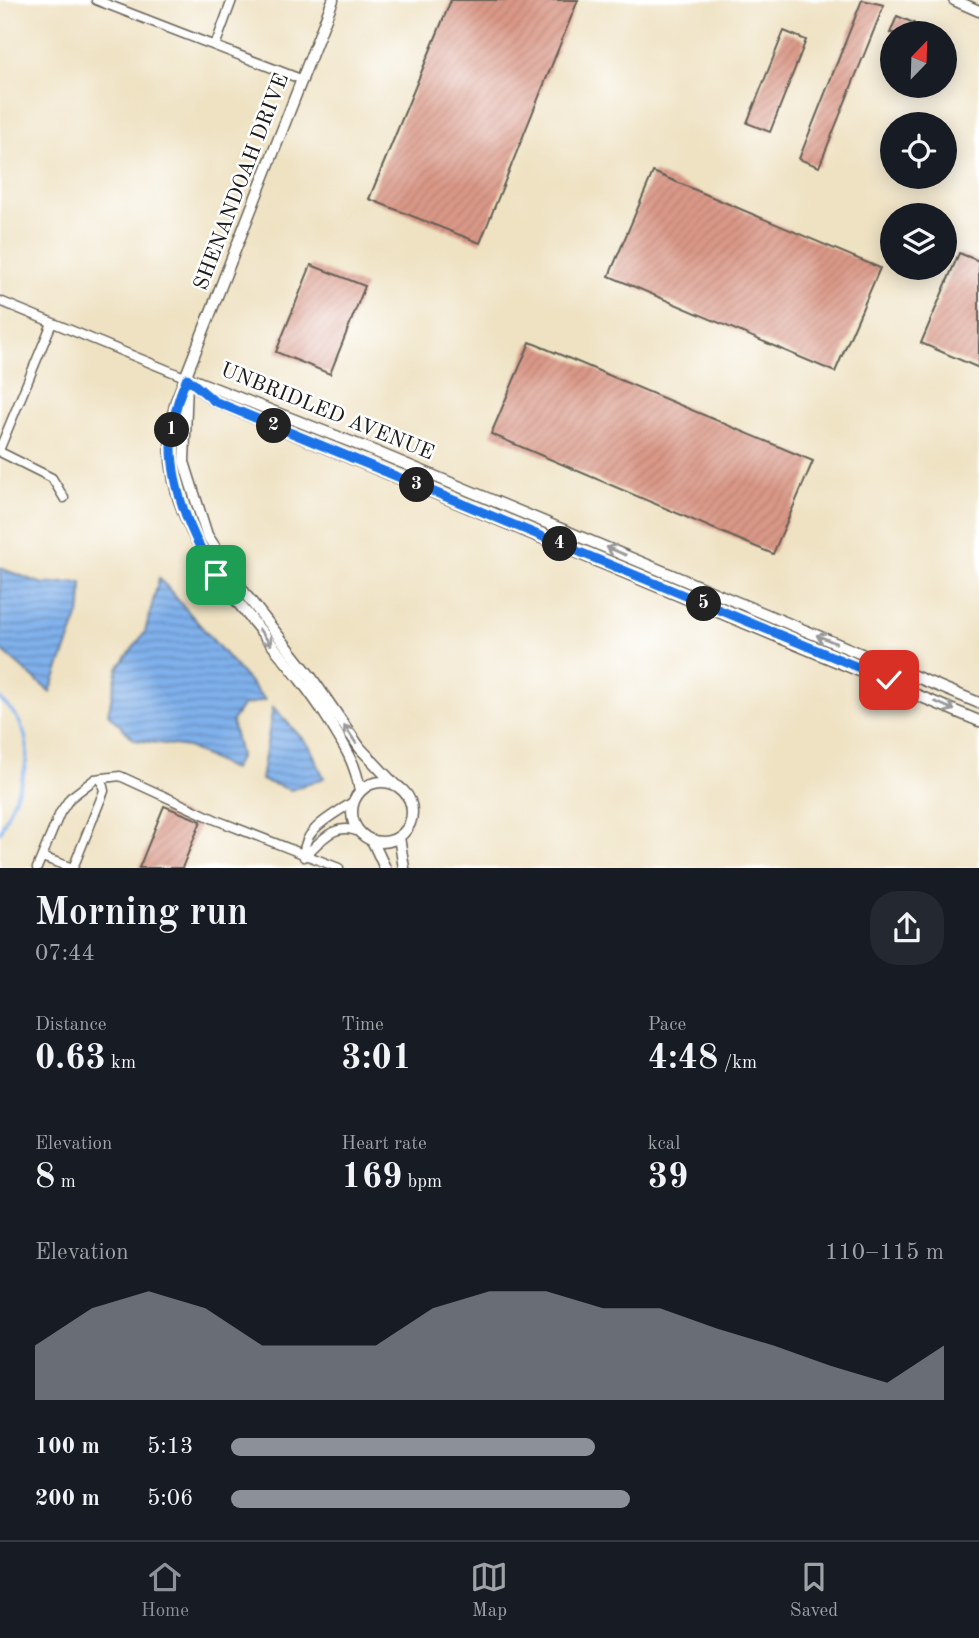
<!DOCTYPE html>
<meta charset="utf-8">
<style>
body{margin:0;font-family:"Old Standard TT",serif;background:#242831;color:#f1f3f6;height:100vh;display:flex;flex-direction:column;font-size:26px;white-space:nowrap}
*{box-sizing:border-box;margin:0}
p{font-size:23px;color:#9ea1a6}
.icon{flex:none;width:38px;height:38px;fill:none;stroke:currentColor;stroke-width:2;stroke-linecap:round;stroke-linejoin:round}
.map{position:relative;height:868px;overflow:hidden}
.side{display:flex;flex-direction:column;background:#171b24;flex:1}
.side>*{flex:none}
.needle{width:46px;rotate:23deg}
.controls{position:absolute;left:880px;top:21px;display:grid;gap:14px}
.controls a{display:grid;place-items:center;width:77px;height:77px;border-radius:50%;background:#171b24;box-shadow:0 4px 18px #0003;font-size:35px}
.pin{position:absolute;display:grid;place-items:center;width:60px;height:60px;color:#fff;margin:-30px;border-radius:14px;box-shadow:0 4px 10px #0006}
.km{position:absolute;width:35px;height:35px;margin:-18px;border-radius:50%;background:#222;color:#fff;font-size:19px;line-height:35px;text-align:center}
.round{display:grid;place-items:center;flex:none;width:74px;height:74px;border-radius:28px;background:#242831}
.headline{display:flex;align-items:center;justify-content:space-between;height:119px;padding:0 35px}
h1{font-size:38px;font-weight:800;line-height:52px}
.figures{display:grid;grid-template-columns:repeat(3,1fr);gap:10px;height:119px;padding:7px 35px}
.figures div{display:grid;align-content:center}
.figures b{font-size:35px;font-weight:800}
.figures small{font-size:19px;font-weight:400}
.figures p{font-size:19px}
.chart{height:196px;padding:14px 35px}
.chart p{display:flex;justify-content:space-between}
.chart svg{width:100%;height:126px;margin-top:7px;fill:#8c9099;opacity:.7}
ul{padding:0 35px;list-style:none;font-size:23px}
li{display:grid;grid-template-columns:112px 84px 1fr;align-items:center;height:52px}
li i{height:18px;border-radius:9px;background:#8c9099}
.tabs{display:flex;justify-content:space-around;align-items:center;height:98px;border-top:2px solid #363941;background:#171b24;font-size:19px;color:#9ea1a6}
.tabs a{display:grid;justify-items:center;gap:4px}
.tabs .selected{color:#8c9099}
.map>svg:first-child{display:block}
</style>
<div class="map">
<svg width="979" height="868" viewBox="0 0 979 868">
<defs>
<pattern id="water-rules" width="6" height="5" patternUnits="userSpaceOnUse" patternTransform="scale(1.75)"><rect width="6" height="5" fill="#7fb0eb"/><path d="M0 2.5h6" fill="none" stroke="#678ebe"/></pattern>
<pattern id="building-hatch" width="6" height="6" patternUnits="userSpaceOnUse" patternTransform="scale(1.75)"><rect width="6" height="6" fill="#da9887"/><path d="M-1 1l2-2M0 6l6-6M5 7l2-2" fill="none" stroke="#ba8274"/></pattern>
</defs>
<rect width="100%" height="100%" fill="#fff"/>
<filter id="ink" filterUnits="userSpaceOnUse"><feTurbulence type="fractalNoise" baseFrequency=".0143" numOctaves="2"/><feDisplacementMap in="SourceGraphic" scale="14" xChannelSelector="R" yChannelSelector="G"/><feConvolveMatrix kernelMatrix="1 2 1 2 8 2 1 2 1" color-interpolation-filters="sRGB"/></filter>
<filter id="wash" filterUnits="userSpaceOnUse"><feTurbulence type="fractalNoise" baseFrequency=".00686" numOctaves="4" result="noise"/><feDisplacementMap in="SourceGraphic" scale="28" xChannelSelector="R" yChannelSelector="G"/><feGaussianBlur stdDeviation="1.57" result="paint"/><feColorMatrix in="noise" values="0 0 0 0 0 0 0 0 0 0 0 0 0 0 0 0 0 1.4 0 .05"/><feComposite in="paint" operator="in"/></filter>
<g filter="url(#wash)">
<rect width="100%" height="100%" fill="#efe2c3"/>
<path fill="url(#water-rules)" stroke="#4e6684" stroke-width="2" d="M0 568 43 584 82 582 81 609 50 692 0 649Z
M159 578 265 700 242 706 232 721 240 756 233 770 188 747 135 740 108 714 118 668 145 632Z
M273 707 310 747 324 778 291 790 261 780Z"/>
<g fill="none" stroke-linecap="round" stroke-linejoin="round">
<path stroke="#7fb0eb" stroke-width="3.5" d="M0 699C49 741 20 783 0 832"/>
</g>
<g id="blocks">
<path fill="url(#building-hatch)" d="M451 0H578L480 243 369 199Z
M862 0 884 5 819 167 799 159Z
M897 16 914 23 910 33H890Z
M784 31 806 40 770 132 747 123Z
M653 172 880 268 835 372 609 276Z
M959 253 979 261V368L921 343Z
M311 265 365 286 330 374 276 352Z
M530 342 813 461 773 554 491 434Z
M164 806 201 821 182 868H139Z"/>
</g>
</g>
<g filter="url(#ink)">
<use href="#blocks" fill-opacity="0" stroke="#666156" stroke-width="2"/>
<g fill="none" stroke-linecap="round" stroke-linejoin="round">
<g stroke="#666156" stroke-width="11">
<path id="minor" d="M96 0 303 80
M215 46 232 0
M0 301 187 378
M0 448 52 323
M0 452 52 478 64 498
M42 857 73 868 104 791 101 778
M304 857C301 829 334 815 354 801
M304 857C321 841 335 820 361 833
M37 868 60 813 70 798 95 779 120 776 216 820 339 868"/>
</g>
<g stroke="#666156" stroke-width="13">
<path id="tertiary" d="M333 0 176 401C142 534 267 621 328 719 343 743 356 763 360 791
M954 0 979 11
M187 378 214 401 979 721
M191 379 374 451 979 703
M187 382 184 462 207 535 246 595 311 677 360 748 395 785
M352 812a30 30 0 1 1 60 0a30 30 0 1 1-60 0Z
M399 837 404 868
M372 840 385 868"/>
</g>
<use href="#minor" stroke="#fff" stroke-width="8"/>
<use href="#tertiary" stroke="#fff" stroke-width="10"/>
</g>
<defs><path id="oneway-shaft" d="M-6 0H5M1.5-3L5.5 0L1.5 3" fill="none" stroke-width="1.6" stroke-linecap="round" stroke-linejoin="round" transform="scale(1.75)"/></defs>
<g stroke="#999">
<use href="#oneway-shaft" transform="translate(616 551) rotate(-157)"/>
<use href="#oneway-shaft" transform="translate(265 637) rotate(52)"/>
<use href="#oneway-shaft" transform="translate(826 639) rotate(-157)"/>
<use href="#oneway-shaft" transform="translate(945 706) rotate(24)"/>
<use href="#oneway-shaft" transform="translate(350 734) rotate(-123)"/>
</g>
</g>
<g fill="none" stroke-linecap="round" stroke-linejoin="round" filter="url(#ink)">
<g stroke="#fff" stroke-width="14">
<path id="route" d="M216 575C179 516 155 445 187 378L214 401 889 680"/>
</g>
<use href="#route" stroke="#1a73e8" stroke-width="9"/>
</g>
<g text-anchor="middle" dominant-baseline="central" stroke-width="5" stroke-linejoin="round" paint-order="stroke">
<g font-size="21" fill="#1c1c1c" stroke="#fff">
<text transform="translate(242 182) rotate(-69)">SHENANDOAH DRIVE</text>
<text transform="translate(327 412) rotate(22)">UNBRIDLED AVENUE</text>
</g>
</g>
</svg>
<div class="controls">
<a><svg class="needle" viewBox="-14 -14 28 28"><path d="M0-13l5 13h-10z" fill="#e53935"/><path d="M0 13l5-13h-10z" fill="#9ea1a6"/></svg></a>
<a><svg class="icon" aria-label="locate" viewBox="0 0 24 24"><circle cx="12" cy="12" r="6"/><path d="M12 2v4M12 18v4M2 12h4M18 12h4"/></svg></a>
<a><svg class="icon" aria-label="layers" viewBox="0 0 24 24"><path d="M12 4l9 5-9 5-9-5zM3 14l9 5 9-5"/></svg></a>
</div>
<div class="pin" style="left:216px;top:575px;background:#1e9e55"><svg class="icon" aria-label="arrive" viewBox="0 0 24 24"><path d="M6 21V4h12l-3 4 3 4H6"/></svg></div>
<div class="pin" style="left:889px;top:680px;background:#d93025"><svg class="icon" aria-label="check" viewBox="0 0 24 24"><path d="M5 12l5 5 9-10"/></svg></div>
<b class="km" style="left:172px;top:430px">1</b>
<b class="km" style="left:274px;top:426px">2</b>
<b class="km" style="left:417px;top:485px">3</b>
<b class="km" style="left:560px;top:544px">4</b>
<b class="km" style="left:704px;top:604px">5</b>
</div>
<section class="side">
<div class="headline"><div><h1>Morning run</h1><p>07:44</p></div><a class="round"><svg class="icon" aria-label="share" viewBox="0 0 24 24"><path d="M12 15V3M7 8l5-5 5 5M5 13v7h14v-7"/></svg></a></div>
<div class="figures">
<div><p>Distance</p><b>0.63<small> km</small></b></div>
<div><p>Time</p><b>3:01</b></div>
<div><p>Pace</p><b>4:48<small> /km</small></b></div>
</div>
<div class="figures">
<div><p>Elevation</p><b>8<small> m</small></b></div>
<div><p>Heart rate</p><b>169<small> bpm</small></b></div>
<div><p>kcal</p><b>39</b></div>
</div>
<div class="chart"><p><span>Elevation</span>110–115 m</p>
<svg viewBox="0 0 160 44" preserveAspectRatio="none"><path d="M0 44V25L10 12L20 6L30 12L40 25L50 25L60 25L70 12L80 6L90 6L100 12L110 12L120 19L130 25L140 32L150 38L160 25V44z"/></svg>
</div>
<ul>
<li><b>100 m</b>5:13<i style="width:51%"></i></li>
<li><b>200 m</b>5:06<i style="width:56%"></i></li>
</ul>
</section>
<nav class="tabs">
<a class="selected"><svg class="icon" aria-label="home" viewBox="0 0 24 24"><path d="M3 11l9-7 9 7M6 9v11h12V9"/></svg>Home</a>
<a><svg class="icon" aria-label="map" viewBox="0 0 24 24"><path d="M3 6l6-2 6 2 6-2v14l-6 2-6-2-6 2zM9 4v14M15 6v14"/></svg>Map</a>
<a><svg class="icon" aria-label="saved" viewBox="0 0 24 24"><path d="M7 4h10v16l-5-4-5 4z"/></svg>Saved</a>
</nav>
